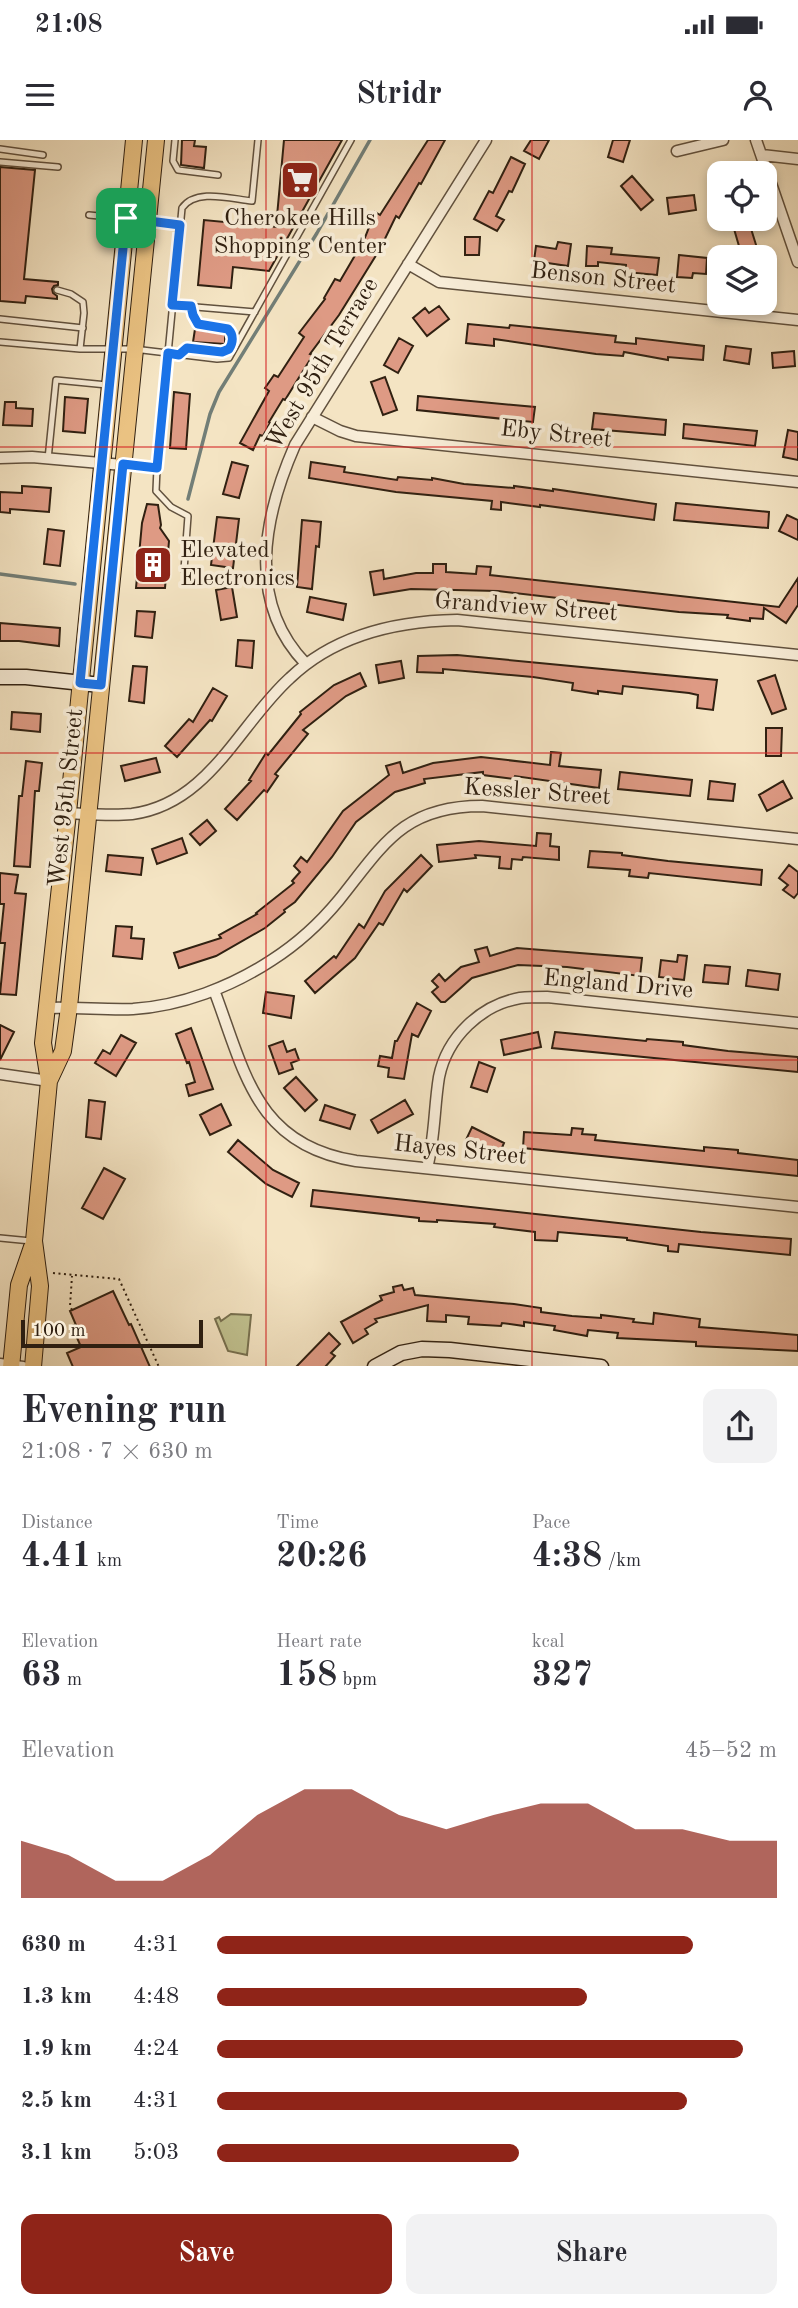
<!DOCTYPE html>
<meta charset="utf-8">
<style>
body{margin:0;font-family:"Old Standard TT",serif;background:#f2f2f3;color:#2b2b33;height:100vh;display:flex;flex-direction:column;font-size:26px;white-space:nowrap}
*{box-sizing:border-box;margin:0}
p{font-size:23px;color:#7c7c81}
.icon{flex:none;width:38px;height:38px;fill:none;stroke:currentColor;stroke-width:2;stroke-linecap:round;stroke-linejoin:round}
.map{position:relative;height:1226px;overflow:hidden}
.side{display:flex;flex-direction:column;background:#fff;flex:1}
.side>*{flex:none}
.controls{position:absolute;left:707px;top:21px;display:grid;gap:14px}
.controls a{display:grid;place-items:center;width:70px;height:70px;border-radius:14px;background:#fff;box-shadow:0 4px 10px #0003;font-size:35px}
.scale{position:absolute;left:21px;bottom:18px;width:182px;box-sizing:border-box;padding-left:7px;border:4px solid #302011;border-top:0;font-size:19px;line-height:24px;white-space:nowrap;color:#302011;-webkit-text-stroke:5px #f8edd8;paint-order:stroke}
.pin{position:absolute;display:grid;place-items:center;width:60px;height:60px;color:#fff;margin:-30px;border-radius:14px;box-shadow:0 4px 10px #0006}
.round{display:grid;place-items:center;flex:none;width:74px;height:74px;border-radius:14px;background:#f2f2f3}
.summary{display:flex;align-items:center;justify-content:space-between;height:119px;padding:0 21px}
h1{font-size:38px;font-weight:800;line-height:52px}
.metrics{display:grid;grid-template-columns:repeat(3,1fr);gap:10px;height:119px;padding:7px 21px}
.metrics div{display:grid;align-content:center}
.metrics b{font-size:35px;font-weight:800}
.metrics small{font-size:19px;font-weight:400}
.metrics p{font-size:19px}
.chart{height:196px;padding:14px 21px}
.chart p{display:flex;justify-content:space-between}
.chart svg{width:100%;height:126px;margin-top:7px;fill:#8f2418;opacity:.7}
.cta{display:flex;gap:14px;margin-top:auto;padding:14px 21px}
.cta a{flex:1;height:80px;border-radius:14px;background:#8f2418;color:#fff;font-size:28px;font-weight:800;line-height:80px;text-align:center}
.cta a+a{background:#f2f2f3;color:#2b2b33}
ul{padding:0 21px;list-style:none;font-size:23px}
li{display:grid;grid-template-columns:112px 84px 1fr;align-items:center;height:52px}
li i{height:18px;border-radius:9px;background:#8f2418}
.status{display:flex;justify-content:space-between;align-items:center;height:49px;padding:0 35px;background:#fff;direction:ltr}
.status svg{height:19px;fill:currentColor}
header{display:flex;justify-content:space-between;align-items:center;height:91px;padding:0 21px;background:#fff;font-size:32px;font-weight:800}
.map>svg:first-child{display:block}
</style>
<div class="status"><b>21:08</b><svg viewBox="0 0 49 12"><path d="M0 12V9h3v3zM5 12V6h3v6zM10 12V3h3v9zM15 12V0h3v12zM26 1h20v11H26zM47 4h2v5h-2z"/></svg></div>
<header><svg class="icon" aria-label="menu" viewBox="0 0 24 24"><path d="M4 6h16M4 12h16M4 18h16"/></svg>Stridr<svg class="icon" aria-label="person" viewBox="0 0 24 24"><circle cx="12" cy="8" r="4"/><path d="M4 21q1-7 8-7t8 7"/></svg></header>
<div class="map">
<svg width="798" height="1227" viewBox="0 0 798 1227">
<rect width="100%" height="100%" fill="#f4e4c3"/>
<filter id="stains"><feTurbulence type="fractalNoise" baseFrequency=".00286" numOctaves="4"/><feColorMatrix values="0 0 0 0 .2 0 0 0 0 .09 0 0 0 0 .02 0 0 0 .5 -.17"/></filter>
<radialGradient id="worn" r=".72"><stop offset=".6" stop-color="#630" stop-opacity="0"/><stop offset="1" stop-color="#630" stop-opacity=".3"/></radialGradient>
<path fill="#c1c290" stroke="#787150" stroke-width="2" d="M231 1174 251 1175 247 1215 228 1211 215 1179 219 1177 221 1181Z"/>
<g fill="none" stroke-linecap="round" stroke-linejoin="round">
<path stroke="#727e77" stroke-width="3.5" d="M188 359 210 274 219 252 317 93 370 0
M0 434 75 444"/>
</g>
<path fill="#de9a84" stroke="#302011" stroke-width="2" d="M182 0H195L194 6 206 7 204 28 181 25Z
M284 0H342L269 131 233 127 231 148 198 145 204 80 276 87Z
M428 0H445L421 44 419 43 399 78 396 76 380 109 339 175 310 214 313 215 285 260 283 259 269 282 270 283 263 296 260 295 253 310 240 303 269 251 265 248 274 235 278 237 304 197 299 193 325 159 324 158 335 139 340 141 364 100 375 72 380 75Z
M531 0H549L539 19 524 11Z
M613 0H630L623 22 608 17Z
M511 17 525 24 512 52 509 51 496 76 504 80 497 91 474 79 489 51 493 53Z
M0 27 35 30 24 139 58 142V145L54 146 52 149 53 153 57 156V159L26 156 25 163 0 161Z
M632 36 653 60 641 70 621 46Z
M694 55 696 70 669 74 667 58Z
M743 79H748L757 108 741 113 732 82Z
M465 97H480L479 115H465Z
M558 102 571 104 568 126 534 121 536 106 556 109Z
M587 106 612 108 611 114 659 118 657 135 626 132V125L598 122V126H586Z
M679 115 707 118 706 134 693 133 692 138 677 137Z
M439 166 449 179 427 196 413 178 425 168 429 173Z
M468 184 509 188 510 185 616 196 615 202 636 204V198L704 206 703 220 668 217V220L624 212 623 216 596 214 494 199V206L466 203Z
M195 189 225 194V204L193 202Z
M399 198 413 206 398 233 384 225Z
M726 206 751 209 749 224 724 220Z
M794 211 795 226 773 228 772 213Z
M385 237 397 270 383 275 371 242Z
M174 252 190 254 186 309 170 308Z
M418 256 535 267 533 282 417 270Z
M65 257 88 259 85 293 63 291Z
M5 262H16V268L33 269 32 286 3 285Z
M594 273 666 280 665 295 592 289Z
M684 284 757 291 755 306 683 298Z
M788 290 798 292V320L783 317Z
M232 322 248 326 239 358 223 354Z
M311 322 345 327 344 332 397 340 398 337 432 340V338L464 344 514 348V346L553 351V349L656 364 654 380 540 365V367L501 362V370L491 369 492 361 396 352 309 338Z
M22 346 51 348 49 372 10 369V373L0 372V352L22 353Z
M676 363 769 372 768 388 674 380Z
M147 364 158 365 161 385 160 388 169 401 165 448H136L142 383Z
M787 375 798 380V400L779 391Z
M217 377 239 379 233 428 211 425Z
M302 380 321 382 319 407 316 406 312 449 297 447Z
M48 389 64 391 60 426 44 424Z
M433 424H446V432L476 434 477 426 491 427 490 435 779 467 798 438V465L786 483 764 468 763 479 750 478V481L727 478 728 475 679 472 498 451 411 449 374 455 370 432 383 430 384 439 416 433H433Z
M232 447 237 477 221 480 216 450Z
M310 457 346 464 343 480 307 472Z
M137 471 155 472 152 498 135 496Z
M0 483 60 488 59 506 19 501H0Z
M238 500 254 501 252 528 236 526Z
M457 515 717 540 713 570 697 568 698 555 689 553 623 546 622 554 598 551V554L572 550 573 543 533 537 443 529V533L417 532 418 516Z
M401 521 404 538 379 543 376 525Z
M133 526 147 527 144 563 129 561Z
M360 533 366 546 346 556 303 590 308 594 275 634 278 636 267 652 264 650 237 680 225 669 251 641 249 640 266 613 268 615 301 574 300 572 334 545Z
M775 535 786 569 772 574 758 541Z
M213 548 227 556 212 581 210 580 177 617 165 606 189 579 193 582Z
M12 572 41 574 40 592 11 589Z
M766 588H782L781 616H766Z
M551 612 561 613 559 626 601 630 599 648 515 636 514 639 483 635V632L424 639 425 643 395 652 356 682 332 717 295 762 284 770 285 772 265 788 216 816 179 828 174 813 221 798 219 795 257 774 256 773 294 743 292 741 300 732 294 726 301 717 307 722 343 671 389 635 386 626 400 622 403 633 433 623 481 617 550 625Z
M156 618 160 632 125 641 121 626Z
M26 621 42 623 39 651H35L30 727 14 726 19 656H22Z
M620 632 692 640 690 656 618 649Z
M710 641 735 644 733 661 708 659Z
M783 641 792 658 767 671 759 655Z
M207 680 216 691 200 705 190 694Z
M537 693 551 694 550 706 559 707V720L523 717 522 720 512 719 511 729 499 728 500 717 475 715 476 718 439 722 437 705 479 701 536 706Z
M182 698 187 713 157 724 152 709Z
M590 711 622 713V715L668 721 762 730 761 745 649 733 648 738 629 736 630 730 588 727Z
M108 715 143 718 141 735 106 731Z
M421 715 432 726 407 752 404 749 383 785 379 783 355 818 315 853 305 841 334 816 336 818 359 784 364 788 385 751Z
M789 725 798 732V753L794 758 783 750 788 745 779 738Z
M0 733 18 735 15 753 26 754 16 855 0 854 5 803H0L4 764H0Z
M116 786 132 787 131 798 144 799 142 819 113 816Z
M487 807 490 816 517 808 642 818 640 836 567 827 518 825 472 838 445 862H441L432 852 438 847 432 841 439 834 445 841 461 827 479 822 475 810Z
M678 815 687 816 684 840 659 837 661 820 677 822Z
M705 825 730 827 728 844 703 842Z
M748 830 780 834 778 850 746 846Z
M266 852 294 856 291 878 263 873Z
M417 863 431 871 418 897 412 894 404 939 388 937 389 928 378 926 380 916 392 918 395 901H397Z
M0 885 14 892 0 920Z
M191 888 213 949 189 956 186 945 195 942 189 922 187 923 176 894Z
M538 892 541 907 504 915 501 900Z
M555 892 646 901 647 899 683 902V905L728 911 798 917V932L552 908Z
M121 895 136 903 116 936 95 923 103 910 110 914Z
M283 901 287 912 295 909 299 920 291 923 293 929 279 934 269 906Z
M479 922 495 928 487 952 471 947Z
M296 937 317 960 305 971 284 948Z
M89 960 105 962 101 999 86 997Z
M405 960 413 974 378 993 371 980Z
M221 964 231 985 210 995 200 975Z
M325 965 355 975 350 989 320 980Z
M472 987 504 1003 498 1017 465 1002Z
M572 988 583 989 582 994 596 995 595 1000 704 1011V1007L738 1010V1013L798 1020V1036L523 1008 524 992 571 995Z
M238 1000 273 1030 299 1043 292 1057 266 1044 228 1012Z
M104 1028 125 1039 103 1079 82 1068Z
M313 1050 701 1092 791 1099 790 1115 679 1104 678 1112 668 1111V1106L627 1100V1098L558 1092 557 1101 535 1100V1092L494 1087 495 1084 437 1080V1082L419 1081V1078L311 1066Z
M402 1145 404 1150 413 1148 415 1155 514 1164 541 1168V1172L572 1176 601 1178V1175L634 1179 633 1182 653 1184 654 1173 700 1179 699 1187 798 1195V1211L696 1206V1202L617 1198 618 1193 588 1190 587 1196 554 1190 555 1186 524 1182V1186L502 1183 501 1186 468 1184 469 1177 446 1175V1182L427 1181 428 1165 375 1179 377 1182 365 1189 368 1194 353 1203 341 1182 382 1160 380 1156 394 1152 393 1147Z
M113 1151 129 1185 131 1184 150 1227H73L67 1213 81 1207 72 1186 76 1185 70 1171Z
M329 1193 340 1204 331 1213 335 1216 325 1227H296Z"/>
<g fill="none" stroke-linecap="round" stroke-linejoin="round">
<g stroke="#61513e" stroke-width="8">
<path id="lane" d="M175 0 173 21 178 30 218 35
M0 9 43 15
M0 22 58 27
M89 75 179 84
M57 150 71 154 83 162 84 173 80 209
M172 165 255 172
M0 179 83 188
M0 202 80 209H134L217 219 229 218 351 0
M179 215 187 208C199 209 251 219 228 189L199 184 193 175 191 166
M48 319 56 240 107 245
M125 325 157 328 182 68C196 48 231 59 252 61L258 0
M157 328 156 351 171 367 188 376 184 430
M0 1098 31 1101"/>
</g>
<g stroke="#61513e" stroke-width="13">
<path id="street" d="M756 0 798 122
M677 11 723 0
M762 15 798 19
M408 124 439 142 798 180
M312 277 340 291 356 296 798 342
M0 318 32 317 123 325
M306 524C246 462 263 378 295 305L486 0
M68 673C89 674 111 676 132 674 209 664 239 584 290 538 335 495 397 481 457 480L798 515
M214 850C245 932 255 1005 356 1021L798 1067
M48 868C76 867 105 870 133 869 181 866 231 847 272 820 297 804 320 783 339 760 383 705 403 666 482 666L798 699
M0 934 49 941
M427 1028C435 998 434 967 439 937 447 897 481 865 520 858 529 857 538 857 547 857L798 883
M0 1224 23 1227"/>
</g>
<g stroke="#302011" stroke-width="17">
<path id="secondary" d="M0 537H26L101 545
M375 1227 401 1213 422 1209 450 1210 601 1227"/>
</g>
<g stroke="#302011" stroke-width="18">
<path id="primary" d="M49 941 63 911 69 867 156 0
M11 1227 19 1145 32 1107
M33 1227 40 1146 34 1101 49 941 43 903 68 673 134 0"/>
</g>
<path stroke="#302011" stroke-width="2" stroke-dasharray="2 3.5" stroke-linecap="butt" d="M53 1133 119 1139 159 1227
M72 1170 70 1166 72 1136"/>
<use href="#lane" stroke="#f8edd8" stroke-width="5"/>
<use href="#street" stroke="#f8edd8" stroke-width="10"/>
<use href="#secondary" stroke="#f8edd8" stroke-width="14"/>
<use href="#primary" stroke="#eac282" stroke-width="16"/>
</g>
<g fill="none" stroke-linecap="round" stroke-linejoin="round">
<g stroke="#fff" stroke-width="14">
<path id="route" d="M126 78 180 85 172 165 191 166 193 175 198 184 228 189C234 195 233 203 229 209L222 212 187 208 179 215 168 213 157 328 123 324 101 545 80 543Z"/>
</g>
<use href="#route" stroke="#1a73e8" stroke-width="9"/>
</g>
<path fill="none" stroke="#d62828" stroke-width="2" stroke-opacity="0.55" d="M266 0V1227M532 0V1227M0 307H798M0 613H798M0 920H798"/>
<defs>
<g id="supermarket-square" transform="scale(2.0125)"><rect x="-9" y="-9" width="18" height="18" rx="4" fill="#8f2418" stroke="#f8edd8"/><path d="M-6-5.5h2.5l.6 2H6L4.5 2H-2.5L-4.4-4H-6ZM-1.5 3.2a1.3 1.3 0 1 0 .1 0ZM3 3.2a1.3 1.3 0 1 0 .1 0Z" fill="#fff"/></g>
<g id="building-square" transform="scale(2.0125)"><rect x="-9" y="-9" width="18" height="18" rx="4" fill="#8f2418" stroke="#f8edd8"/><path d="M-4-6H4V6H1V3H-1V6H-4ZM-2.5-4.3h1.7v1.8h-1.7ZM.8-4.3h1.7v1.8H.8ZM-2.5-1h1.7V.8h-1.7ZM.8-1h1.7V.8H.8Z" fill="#fff"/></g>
</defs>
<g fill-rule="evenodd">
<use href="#supermarket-square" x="300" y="40"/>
<use href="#building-square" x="153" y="425"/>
</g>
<g text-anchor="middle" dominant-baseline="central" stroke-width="7" stroke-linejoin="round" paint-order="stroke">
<g font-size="24" fill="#302011" stroke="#f8edd8">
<text x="300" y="79">Cherokee Hills<tspan x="300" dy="28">Shopping Center</tspan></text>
<text x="180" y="411" text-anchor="start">Elevated<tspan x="180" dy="28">Electronics</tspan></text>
</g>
<g font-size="24" fill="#302011" stroke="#f8edd8">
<text transform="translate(603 139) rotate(6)">Benson Street</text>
<text transform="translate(323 224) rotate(-59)">West 95th Terrace</text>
<text transform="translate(556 295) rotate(6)">Eby Street</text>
<text transform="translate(526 468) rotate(4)">Grandview Street</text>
<text transform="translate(537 653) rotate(4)">Kessler Street</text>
<text transform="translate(67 658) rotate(-84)">West 95th Street</text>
<text transform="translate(618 845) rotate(5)">England Drive</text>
<text transform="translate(460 1011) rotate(6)">Hayes Street</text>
</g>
</g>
<rect width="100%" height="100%" filter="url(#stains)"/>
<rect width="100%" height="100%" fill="url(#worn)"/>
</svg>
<div class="controls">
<a><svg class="icon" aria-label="locate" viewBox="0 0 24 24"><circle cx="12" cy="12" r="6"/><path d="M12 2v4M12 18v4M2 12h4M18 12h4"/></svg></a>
<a><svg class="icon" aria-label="layers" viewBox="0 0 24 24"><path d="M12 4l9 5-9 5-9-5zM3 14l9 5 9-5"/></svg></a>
</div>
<div class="scale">100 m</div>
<div class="pin" style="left:126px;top:78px;background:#1e9e55"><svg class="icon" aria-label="arrive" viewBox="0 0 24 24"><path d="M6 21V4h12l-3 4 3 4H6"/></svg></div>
</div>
<section class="side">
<div class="summary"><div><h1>Evening run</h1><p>21:08 · 7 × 630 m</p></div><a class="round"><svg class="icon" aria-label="share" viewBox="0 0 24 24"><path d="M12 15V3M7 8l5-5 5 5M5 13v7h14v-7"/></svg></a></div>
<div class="metrics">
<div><p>Distance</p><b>4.41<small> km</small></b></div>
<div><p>Time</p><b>20:26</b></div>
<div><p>Pace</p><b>4:38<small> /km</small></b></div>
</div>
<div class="metrics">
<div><p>Elevation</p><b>63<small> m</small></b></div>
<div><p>Heart rate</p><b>158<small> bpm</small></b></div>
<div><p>kcal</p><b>327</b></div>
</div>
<div class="chart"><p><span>Elevation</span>45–52 m</p>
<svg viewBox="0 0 160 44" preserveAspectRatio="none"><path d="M0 44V24L10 29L20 38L30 38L40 29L50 15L60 6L70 6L80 15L90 20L100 15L110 11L120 11L130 20L140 20L150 24L160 24V44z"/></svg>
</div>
<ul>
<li><b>630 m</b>4:31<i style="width:85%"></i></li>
<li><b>1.3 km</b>4:48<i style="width:66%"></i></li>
<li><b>1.9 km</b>4:24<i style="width:94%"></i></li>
<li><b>2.5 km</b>4:31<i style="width:84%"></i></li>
<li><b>3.1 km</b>5:03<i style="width:54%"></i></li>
</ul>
<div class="cta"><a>Save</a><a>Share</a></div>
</section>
